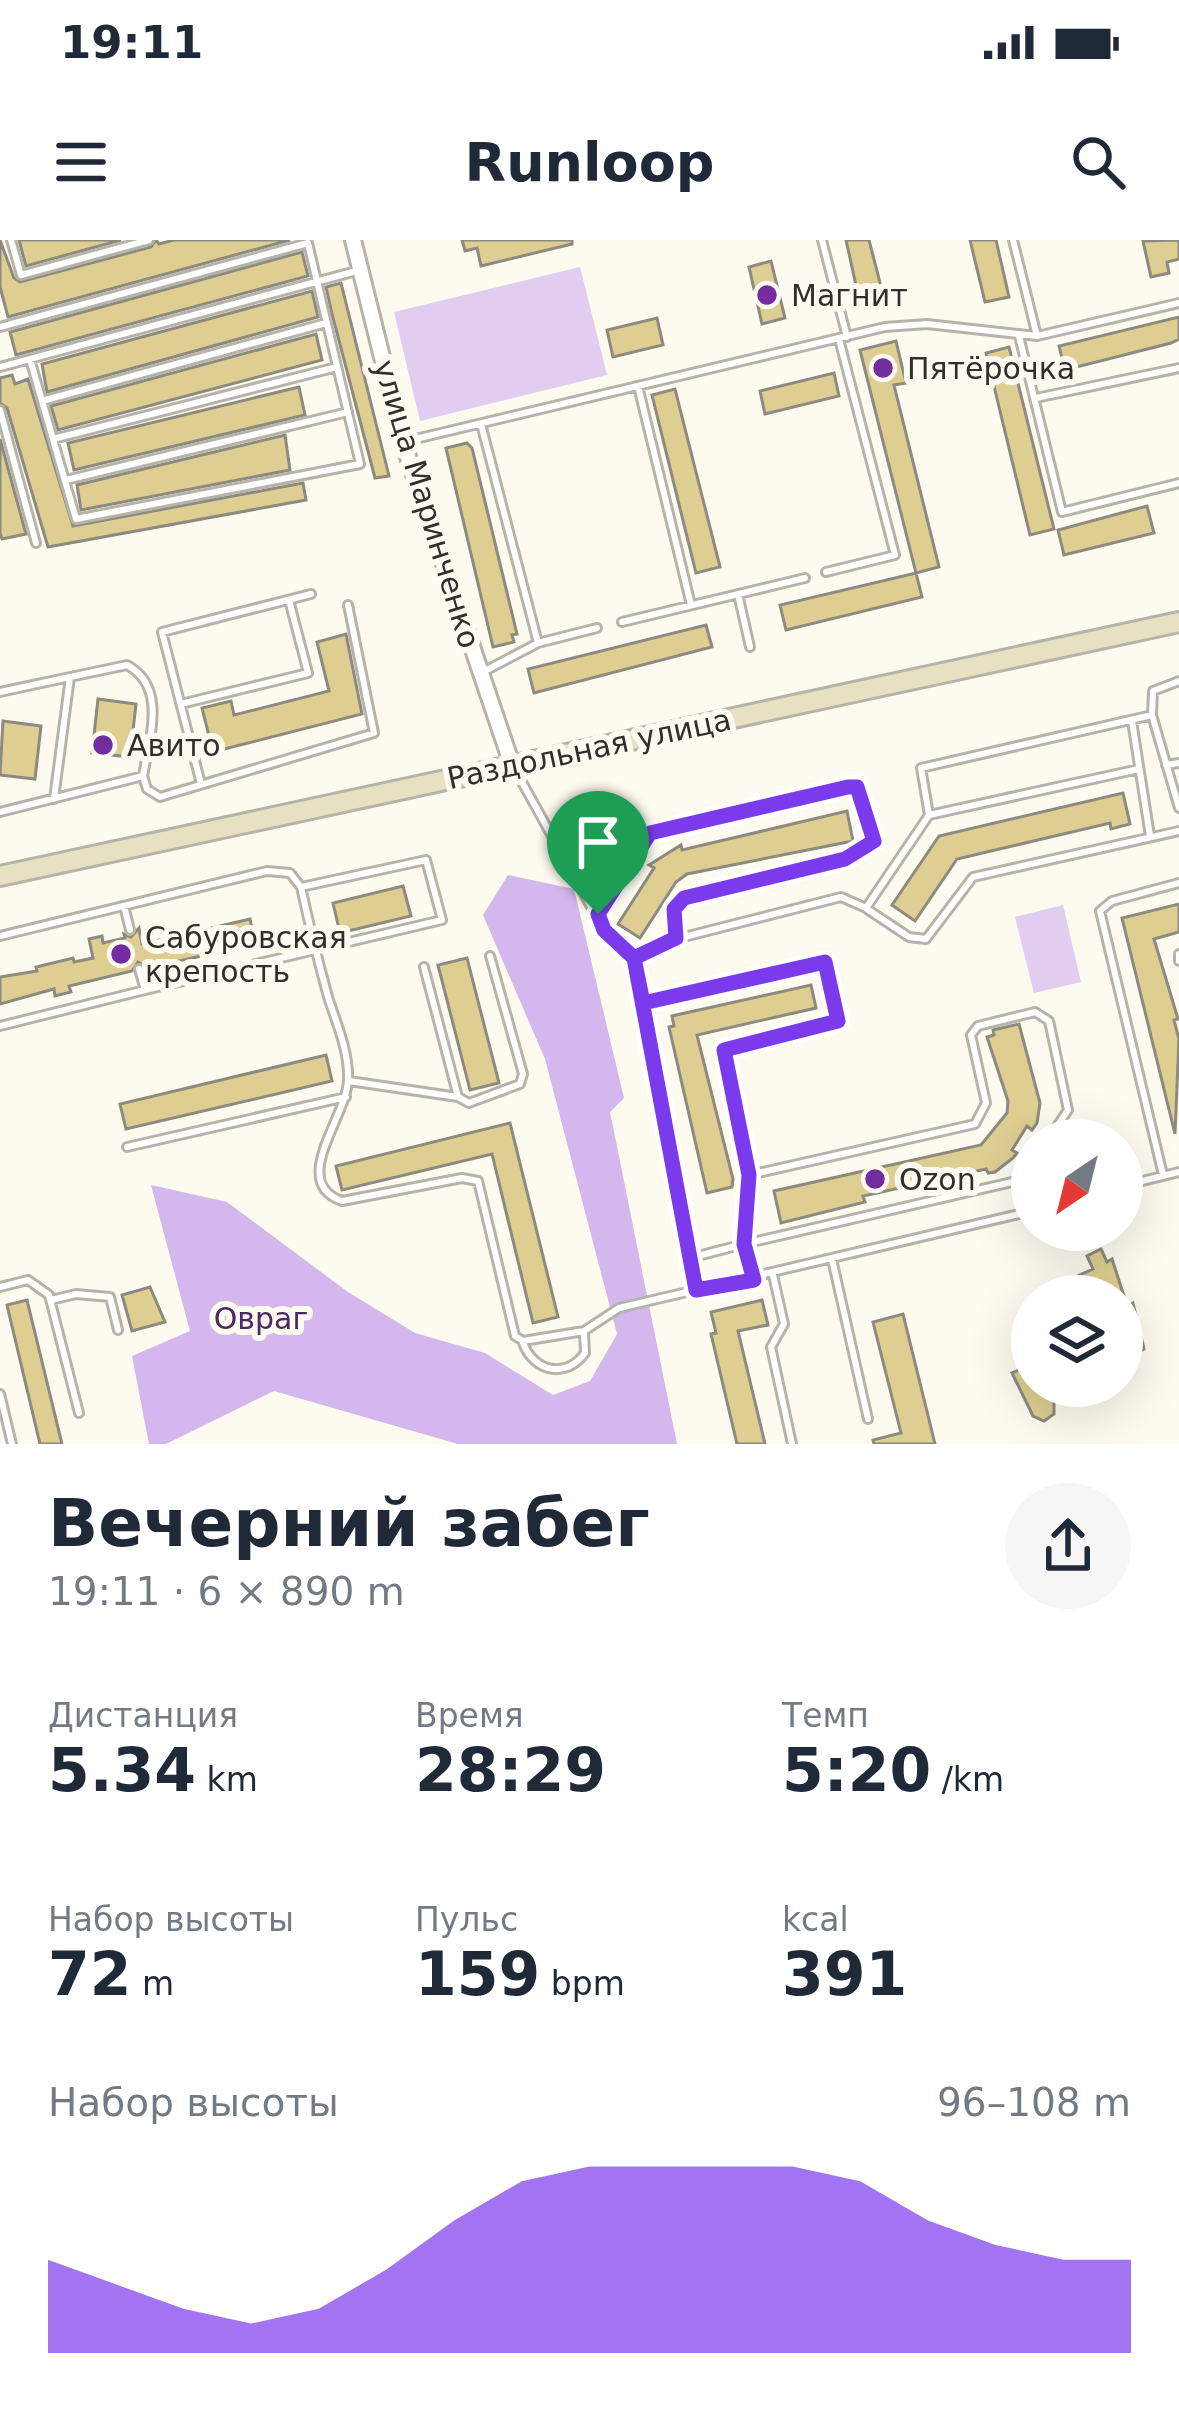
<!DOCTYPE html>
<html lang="ru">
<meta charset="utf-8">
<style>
body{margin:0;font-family:"DejaVu Sans",sans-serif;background:#f6f6f7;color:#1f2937;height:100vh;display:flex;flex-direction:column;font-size:45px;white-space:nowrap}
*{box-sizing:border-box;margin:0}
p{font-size:39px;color:#747a83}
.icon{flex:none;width:66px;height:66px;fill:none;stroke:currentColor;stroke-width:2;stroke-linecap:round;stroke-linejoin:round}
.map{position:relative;height:1204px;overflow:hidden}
.details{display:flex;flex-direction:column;background:#fff;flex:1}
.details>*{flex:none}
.needle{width:78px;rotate:215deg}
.tools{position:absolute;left:1011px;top:879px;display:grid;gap:24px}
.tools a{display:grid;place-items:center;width:132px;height:132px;border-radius:50%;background:#fff;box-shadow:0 12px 48px #0002;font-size:60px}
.pin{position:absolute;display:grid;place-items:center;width:102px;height:102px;color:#fff;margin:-123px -51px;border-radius:50% 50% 50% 0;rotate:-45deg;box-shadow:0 0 12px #0007}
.pin .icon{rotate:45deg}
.round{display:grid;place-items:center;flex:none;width:126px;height:126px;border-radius:63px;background:#f6f6f7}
.summary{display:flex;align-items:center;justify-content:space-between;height:204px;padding:0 48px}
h1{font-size:66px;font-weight:600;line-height:90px}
.stats{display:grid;grid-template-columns:repeat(3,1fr);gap:18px;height:204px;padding:12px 48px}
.stats div{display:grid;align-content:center}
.stats b{font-size:60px;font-weight:600}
.stats small{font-size:33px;font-weight:400}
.stats p{font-size:33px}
.chart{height:336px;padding:24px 48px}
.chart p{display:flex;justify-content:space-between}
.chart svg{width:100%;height:216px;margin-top:12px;fill:#7c3aed;opacity:.7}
.status{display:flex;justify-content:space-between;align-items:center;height:84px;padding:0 60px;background:#fff;direction:ltr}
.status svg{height:33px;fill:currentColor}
header{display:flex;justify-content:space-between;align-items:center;height:156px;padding:0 48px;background:#fff;font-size:54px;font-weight:600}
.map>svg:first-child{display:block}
</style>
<div class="status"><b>19:11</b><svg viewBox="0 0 49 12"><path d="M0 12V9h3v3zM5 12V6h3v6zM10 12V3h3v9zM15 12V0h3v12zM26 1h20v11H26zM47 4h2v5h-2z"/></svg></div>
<header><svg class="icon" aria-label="menu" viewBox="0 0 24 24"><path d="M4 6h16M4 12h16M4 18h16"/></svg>Runloop<svg class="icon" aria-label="search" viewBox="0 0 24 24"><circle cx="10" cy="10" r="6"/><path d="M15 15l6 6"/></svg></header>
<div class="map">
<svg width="1179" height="1204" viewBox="0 0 1179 1204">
<rect width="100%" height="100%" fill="#fdfaef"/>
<path fill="#e0cdf0" d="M580 27 607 135 420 181 394 72Z
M1063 665 1081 742 1034 753 1015 677Z"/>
<path fill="#d4b7ec" d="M508 635 574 649 624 858 610 872 677 1204H458L274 1151 166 1204H149L132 1116 190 1091 151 945 227 962 348 1052 415 1093 485 1113 553 1155 590 1141 617 1094 545 819 483 675Z"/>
<path fill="#dece92" stroke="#8d8a80" stroke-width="3" d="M0 0 14 38 20 42 151 7 156 0 159 4 174 0H290L8 77 0 47Z
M19 0H121L26 26Z
M462 0H572V4L481 26 477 8 465 11Z
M846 0H869L885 62 861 68Z
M970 0H996L1009 57 985 62Z
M1179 0V19L1167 22 1169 33 1151 37 1143 1Z
M302 12 308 36 16 115 10 92Z
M771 21 785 78 762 84 749 27Z
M341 43 389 236 375 238 332 74 326 47Z
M312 51 318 77 47 152 42 124Z
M1179 77V99L1171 103 1065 130 1059 106Z
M657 78 663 105 613 117 607 90Z
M316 94 322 120 58 190 51 166Z
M896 101 906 143 894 145 939 327 916 333 860 110Z
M1009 107 1054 289 1030 295 986 113Z
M834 133 839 156 765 174 760 151Z
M12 135 15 144 28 139 73 286 303 243 306 260 48 307 7 168 0 163V138Z
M299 147 305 175 74 230 68 203Z
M675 149 720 327 696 333 652 155Z
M285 195 290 230 81 270 77 245Z
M0 199 26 294 2 299 0 293Z
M467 203 472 208 517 394 512 395 514 402 493 407 446 208Z
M1147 266 1154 293 1064 315 1058 290Z
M916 333 922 357 786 390 780 365Z
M706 385 712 407 534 453 528 429Z
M346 394 362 474 213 512 202 468 231 461 234 475 329 451 317 402Z
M98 459 136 464 130 517 92 513Z
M3 481 41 486 35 539 0 535Z
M1123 553 1130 584 1111 589 1110 583 957 619 915 681 892 665 939 596Z
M847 571 853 601 687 634 676 642 640 698 618 684 654 628 649 625 681 605 682 610Z
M403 646 411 676 340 693 333 663Z
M1179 664V692L1154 699 1178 779 1174 780 1179 799 1175 894 1122 678Z
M250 679 255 703 243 707 147 728 138 722 132 731 69 746 71 752 55 756 54 749 0 764V737L37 731 36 727 73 718 74 722 93 718 89 699 102 696 103 703 125 698 124 694 131 697 139 688 142 704Z
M467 718 499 843 470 850 438 725Z
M811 745 816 768 697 795 733 939 732 947 707 953 669 787 674 786 672 776Z
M1019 784 1040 863 1037 883 1032 890 1027 886 1012 910 1017 913 1013 918 995 932 988 933 986 929 863 956 865 962 781 983 774 951 981 905 1007 873 1008 861 987 797 994 795 993 790Z
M326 815 332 841 126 889 120 864Z
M510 883 558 1077 533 1083 492 914 342 950 336 926Z
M1101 1009 1107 1022 1112 1019 1124 1056H1082L1073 1038 1093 1029 1087 1016Z
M150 1047 165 1082 132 1091 122 1055Z
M27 1060 62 1204H40L7 1065Z
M762 1060 768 1085 738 1091 765 1204H737L711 1094 716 1093 711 1072Z
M1133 1063 1144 1109 1122 1121V1069Z
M903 1074 935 1204H874L873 1200 901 1193 873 1082Z
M1032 1124V1146H1067L1071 1153 1054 1161V1174L1044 1181 1033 1176 1012 1133Z"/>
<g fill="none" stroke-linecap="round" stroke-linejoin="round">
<g stroke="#b6b4a9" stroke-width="12">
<path id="lane" d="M11 0 21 35 149 0
M822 0 847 97
M1013 0 1037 96
M0 87 308 3 360 224 76 279 30 119
M1019 96 1062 272 1179 243
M0 127 360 30
M638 146 691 365
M1036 158 1179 128
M42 161 326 83
M0 170 36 303
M481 184 538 403 481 433
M53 199 337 127
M407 201 885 87 927 84 1037 96 1179 63
M66 240 348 172
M826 332 895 315 839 99
M738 354 750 407
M622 382 805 338
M538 403 597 388
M70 437 127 425C168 447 149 499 143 536
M0 452 70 437 54 559
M181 464 308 433 289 360
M1152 475 1179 568
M1132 481 1150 596
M1166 525 1179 523
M513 526 604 690 634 718 696 1050
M201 544 162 392 311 354
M0 572 143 536 147 549 160 557 374 493 348 365
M929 575 1139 529
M867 669 909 697 926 699 973 637 1179 591
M125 670 130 690
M598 674 650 593 857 547 873 600 869 608 845 619 684 658 674 669 675 697
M0 696 267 631 290 633 301 647C309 684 318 720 328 757 336 782 349 811 348 839 348 876 288 942 342 961L462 938 478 941 515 1096 523 1101 584 1091 619 1068 1032 971
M1179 714V721
M634 718 676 699 841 657 866 668 929 575 921 528 1152 475 1153 451 1179 441
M424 727 458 857
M139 729 145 750 442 680 426 620 301 647
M643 763 825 722 839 781 725 810 749 935
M0 786 145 750
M349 841 458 857 469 863 520 844 523 834 490 716
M127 907 346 857
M1163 935 1100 671 1112 661 1179 643
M1122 946 1179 932
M690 1018 744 1004 749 935 975 884 986 863 971 795 978 786 1035 772 1049 781 1068 870 1048 900
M832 1019 868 1179
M773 1035 784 1084 771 1107 792 1204
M754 1040 744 1004 1021 940 1032 924
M0 1047 28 1040 49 1055 79 1173
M51 1060 76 1054 110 1057 118 1090
M523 1103C534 1132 566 1139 585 1113L584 1091
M0 1154 12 1204"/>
</g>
<g stroke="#b6b4a9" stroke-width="20">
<path id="street" d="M353 0 403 202 512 525"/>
</g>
<g stroke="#b6b4a9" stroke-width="24">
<path id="secondary" d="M0 636 1179 382"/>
</g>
<use href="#lane" stroke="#fff" stroke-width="6"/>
<use href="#street" stroke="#fff" stroke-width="14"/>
<use href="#secondary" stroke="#e8e1c1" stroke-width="18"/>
</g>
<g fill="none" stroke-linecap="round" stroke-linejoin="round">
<g stroke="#fff" stroke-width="24">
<path id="route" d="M598 674 604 690 634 718 696 1050 754 1040 744 1004 749 935 724 810 838 781 825 722 643 763 634 718 676 698 674 669 684 658 845 619 874 601 857 547H848L650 593 598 674"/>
</g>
<use href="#route" stroke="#7c3aed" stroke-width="15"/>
</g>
<g fill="#742da0" stroke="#fdfaef" stroke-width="4.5">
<circle cx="767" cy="55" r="12"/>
<circle cx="883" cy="128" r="12"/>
<circle cx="103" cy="505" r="12"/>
<circle cx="121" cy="714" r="12"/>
<circle cx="875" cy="939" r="12"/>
</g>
<g text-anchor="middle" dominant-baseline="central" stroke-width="12" stroke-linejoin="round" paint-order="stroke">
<g font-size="30" fill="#302f2b" stroke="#fdfaef" text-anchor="start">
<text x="791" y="55">Магнит</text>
<text x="907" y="128">Пятёрочка</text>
<text x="127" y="505">Авито</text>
<text x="145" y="697">Сабуровская<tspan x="145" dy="34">крепость</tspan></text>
<text x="899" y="939">Ozon</text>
</g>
<g font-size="30" fill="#302f2b" stroke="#fdfaef">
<text transform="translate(427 264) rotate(73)">улица Маринченко</text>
<text transform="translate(589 509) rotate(-12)">Раздольная улица</text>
</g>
<g font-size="30" fill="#4d2867" stroke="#fdfaef">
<text x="261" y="1078">Овраг</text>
</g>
</g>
</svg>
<div class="tools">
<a><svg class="needle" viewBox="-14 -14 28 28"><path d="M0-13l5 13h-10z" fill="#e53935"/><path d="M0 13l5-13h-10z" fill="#747a83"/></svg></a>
<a><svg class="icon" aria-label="layers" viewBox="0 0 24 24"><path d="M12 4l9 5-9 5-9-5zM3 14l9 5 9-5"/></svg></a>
</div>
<div class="pin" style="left:598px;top:674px;background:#1e9e55"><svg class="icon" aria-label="arrive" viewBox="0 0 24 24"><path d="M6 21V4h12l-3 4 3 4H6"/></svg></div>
</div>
<section class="details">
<div class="summary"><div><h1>Вечерний забег</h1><p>19:11 · 6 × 890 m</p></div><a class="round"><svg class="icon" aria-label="share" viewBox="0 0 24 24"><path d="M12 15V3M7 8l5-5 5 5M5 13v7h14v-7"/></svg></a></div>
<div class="stats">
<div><p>Дистанция</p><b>5.34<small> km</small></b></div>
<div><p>Время</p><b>28:29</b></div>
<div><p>Темп</p><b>5:20<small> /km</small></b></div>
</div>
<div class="stats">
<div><p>Набор высоты</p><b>72<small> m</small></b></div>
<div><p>Пульс</p><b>159<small> bpm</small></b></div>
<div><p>kcal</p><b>391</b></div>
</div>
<div class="chart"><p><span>Набор высоты</span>96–108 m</p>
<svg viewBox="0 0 160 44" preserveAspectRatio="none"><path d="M0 44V25L10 30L20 35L30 38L40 35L50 27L60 17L70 9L80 6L90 6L100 6L110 6L120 9L130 17L140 22L150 25L160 25V44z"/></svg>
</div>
</section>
